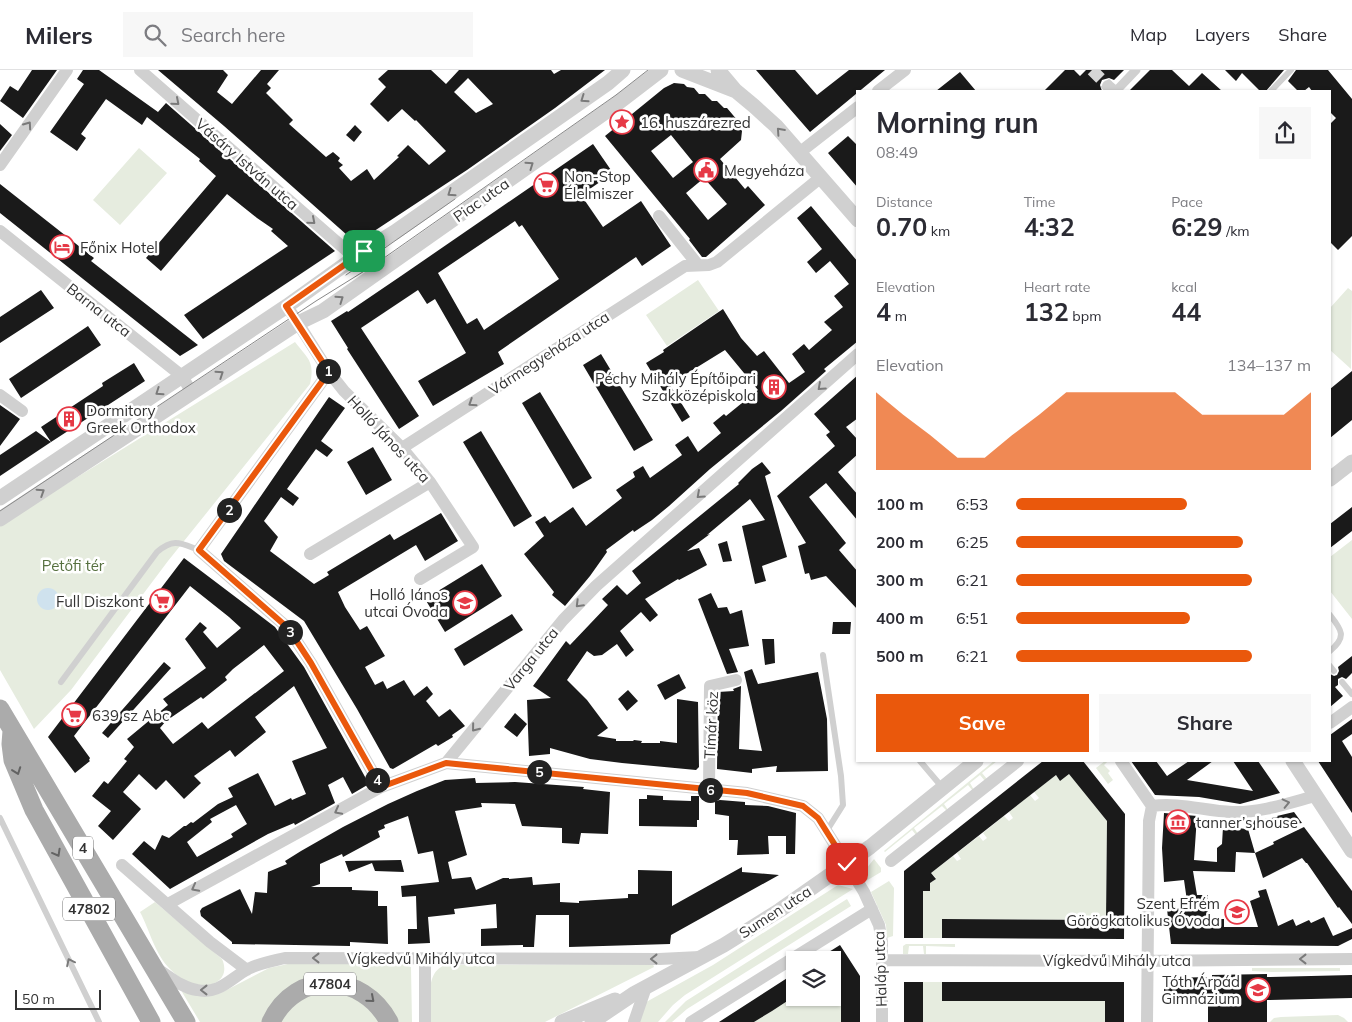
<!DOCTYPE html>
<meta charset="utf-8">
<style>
body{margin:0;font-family:Mulish,sans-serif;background:#f7f7f7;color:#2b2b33;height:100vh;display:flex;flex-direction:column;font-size:19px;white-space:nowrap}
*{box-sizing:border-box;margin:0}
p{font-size:16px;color:#7c7c81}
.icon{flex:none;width:28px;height:28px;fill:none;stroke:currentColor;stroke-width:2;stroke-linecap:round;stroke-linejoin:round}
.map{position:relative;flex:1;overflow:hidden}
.panel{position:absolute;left:856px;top:20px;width:475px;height:672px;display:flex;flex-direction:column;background:#fff;border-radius:0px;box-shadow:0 1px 4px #0004}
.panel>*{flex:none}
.tools{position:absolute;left:786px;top:881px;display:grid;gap:10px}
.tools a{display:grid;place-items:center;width:55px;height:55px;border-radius:0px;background:#fff;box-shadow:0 1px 4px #0004;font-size:25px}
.scale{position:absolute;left:15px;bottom:12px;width:86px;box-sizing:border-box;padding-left:5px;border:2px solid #333;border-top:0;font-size:14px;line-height:18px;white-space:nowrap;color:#333;-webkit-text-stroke:4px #fff;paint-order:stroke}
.pin{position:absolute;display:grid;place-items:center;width:42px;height:42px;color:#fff;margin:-21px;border-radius:10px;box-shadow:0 2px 8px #0006}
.km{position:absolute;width:25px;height:25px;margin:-12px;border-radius:50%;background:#222;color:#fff;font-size:14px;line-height:25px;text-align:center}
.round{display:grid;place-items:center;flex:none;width:52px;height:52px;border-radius:0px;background:#f7f7f7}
.headline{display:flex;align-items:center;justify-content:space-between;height:85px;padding:0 20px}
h1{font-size:28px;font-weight:700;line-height:38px}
.metrics{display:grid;grid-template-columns:repeat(3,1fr);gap:8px;height:85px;padding:5px 20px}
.metrics div{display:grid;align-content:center}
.metrics b{font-size:25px;font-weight:700}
.metrics small{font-size:14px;font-weight:400}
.metrics p{font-size:14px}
.chart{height:140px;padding:10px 20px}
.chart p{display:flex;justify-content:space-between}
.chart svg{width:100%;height:90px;margin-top:5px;fill:#ea580c;opacity:.7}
.cta{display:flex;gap:10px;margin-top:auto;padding:10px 20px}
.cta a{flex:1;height:58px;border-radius:0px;background:#ea580c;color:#fff;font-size:20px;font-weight:700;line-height:58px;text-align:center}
.cta a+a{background:#f7f7f7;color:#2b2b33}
ul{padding:0 20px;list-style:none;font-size:16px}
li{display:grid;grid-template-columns:80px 60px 1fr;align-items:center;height:38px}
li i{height:12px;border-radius:6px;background:#ea580c}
header{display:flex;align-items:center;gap:30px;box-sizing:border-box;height:70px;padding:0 25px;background:#fff;border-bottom:1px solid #e1e1e2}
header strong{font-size:24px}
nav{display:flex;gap:28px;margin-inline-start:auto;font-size:18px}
.search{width:350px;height:45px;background:#f7f7f7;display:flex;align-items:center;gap:12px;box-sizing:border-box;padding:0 18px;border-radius:0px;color:#7c7c81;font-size:19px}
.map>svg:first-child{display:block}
</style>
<header>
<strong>Milers</strong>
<div class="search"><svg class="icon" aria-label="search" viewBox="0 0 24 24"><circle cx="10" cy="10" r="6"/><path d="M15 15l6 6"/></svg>Search here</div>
<nav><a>Map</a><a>Layers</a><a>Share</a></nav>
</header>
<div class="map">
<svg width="1352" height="952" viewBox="0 0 1352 952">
<rect width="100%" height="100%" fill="#fff"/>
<path fill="#e6ecdf" d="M139 78 167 103 120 155 93 130Z
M698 210 719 241 667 276 646 245Z
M1348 218 1352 221 1351 299 1330 280V238Z
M295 272C308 289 315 291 310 314L168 491 71 620 34 659 0 600V455Z
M1352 470V549L1330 521V487Z
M994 691H997L982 703 987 709 985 711 980 705 970 713 974 720 973 721 968 715 944 734 948 740 947 741 942 736 914 758 918 764 916 765 912 760 885 782 884 781Z
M1105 691H1108L1104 695 1110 701 1108 703 1113 710 1108 714 1096 698Z
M1065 698 1107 751 1106 833 1124 834V850L943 849 942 868H923V821H930L923 810 932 812 936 808 931 803 953 786 957 791 961 789 957 783 979 766 983 771 987 768 983 763 1004 746 1009 751 1013 748 1009 742 1030 725 1035 731 1039 728 1034 722 1056 705 1060 711Z
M874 789 881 798V802L866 811V799Z
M889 811 894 818 893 866 887 868 886 855 871 822Z
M838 815 853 819 685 925 673 935 658 952H639L645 933 648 931 713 895Z
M847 829 851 836 687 939 672 952H665L686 931Z
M155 832 222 889C231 909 212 919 194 915 186 912 177 906 171 900 155 885 150 861 140 842Z
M906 874H955V877L926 876V884H924L923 876H909L908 884H903V876Z
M288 894H405L411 897 412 952H394L332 908 265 952H200L182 922 219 924 269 898Z
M653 894 654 897 545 952H431C431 933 424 903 445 895Z
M1252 898H1340V901L1272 902 1252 901Z
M834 901 841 911V952H754L795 926V928H832L833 902Z
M923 912H942V931H1124V945L1105 952H923Z
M311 922H349L383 952H277L282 944Z
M1338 945 1344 948 1348 952H1270L1274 948 1281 947Z"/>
<path fill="#cfe2ee" d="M37 529a11 11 0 1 1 22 0a11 11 0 1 1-22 0Z"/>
<path fill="#1a1a1a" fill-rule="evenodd" d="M32 0H57L23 48 0 31 10 16 18 21Z
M83 0H99L158 42 166 33 335 181 203 269 184 245 288 176 271 161 273 159 257 148 227 124 161 201 146 188 216 106 199 91 200 89 147 47 142 55 106 29 81 64 86 68 77 81 50 62 84 14 77 9Z
M158 0H223L228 5 217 22 232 34 261 0H279L267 14 271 18 266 23 293 50 289 54 326 87 333 82 340 88 338 91 343 95 339 98 351 111 367 99 374 110 399 87 397 86 408 75 429 95 446 81 416 50 415 51 402 39 388 52 370 34 386 17 378 9 388 0H431L446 14 459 0H551L554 4 561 0H605L555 38 467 100 356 173 224 56ZM468 8 493 34 476 43 454 22Z
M756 0H795L817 25 849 0H885L810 62Z
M1065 0H1074L1080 6 1086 0H1124L1114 10 1109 8 1102 10 1100 15 1102 21H1044Z
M1150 0H1172L1189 16 1202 3 1222 21H1129Z
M1225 0H1284L1266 21H1260L1242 3 1236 11Z
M1296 0H1328L1352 29V166L1338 180 1330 172V54L1336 48 1330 42V21H1312L1309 17 1304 21H1298L1288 11Z
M960 2 976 21H936Z
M674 13 684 14 687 17 694 18 699 24H705L712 31H717L724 38H727L738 51 737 55 742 61 741 70 720 89 745 119 748 116 765 135 706 187H702L689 170 690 169 605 66 664 18ZM671 65 693 92 673 108 651 81ZM704 108 727 134 708 150 686 123Z
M0 54 12 65 0 81Z
M355 55 362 62 354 72 346 65Z
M848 66 858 76V118L828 83Z
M593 74 613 103 581 125 603 157 641 131 671 176 642 196 636 187 498 282 504 294 433 336 418 311 466 283 435 229 427 234 418 220 361 258 419 346 399 359 347 279 348 278 331 251 347 241 348 242 401 206ZM515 151 519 157 522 155 559 209 484 260 477 248 467 254 438 203Z
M0 114 94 188 91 191 198 275 180 286 0 143Z
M811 136 858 192V271L824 299 826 301 781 341 710 399 669 436 652 450 634 462 633 460 606 480 607 482 590 506 565 536 552 525 554 522 524 484 544 466 535 452 545 446 550 453 573 437 586 456 622 428 616 420 635 407 633 402 643 396 650 408 682 385 675 375 688 366 698 382 721 363 713 353 724 344 726 346 758 320 725 280 678 309 676 307 668 312 690 347 682 352 646 293 664 282 663 280 723 239 741 268 757 286 764 281 789 313 805 302 792 284 804 274 809 280 832 260 824 252 843 237 834 226 849 214 830 191 816 203 807 192 822 179 797 148Z
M41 220 54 238 0 273V247Z
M88 256 101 275 21 328 9 309Z
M601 284 653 370 634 381 583 295Z
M134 293 145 311 51 372 41 357 103 316 102 313Z
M1352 301V350L1330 368V319Z
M858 305V348L846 357 858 370V384L838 402 858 425V451L826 413 809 427 846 473 839 480 858 502V540L826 506 811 510 809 503 805 504 798 476 806 473 777 426 835 376 826 365 830 362 814 344Z
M540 322 592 408 573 419 522 333Z
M329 327 345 338 321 371 333 380 327 387 316 379 287 419 299 428 293 436 281 427 264 451 278 467 270 481 314 514 329 505 327 502 390 464 394 470 441 443 458 471 425 491 416 475 338 522 345 537 360 560 367 556 385 586 365 597 375 615 383 611 387 619 404 610 414 626 427 616 433 624 426 631 439 647 450 639 465 656 452 665 453 667 438 676 436 674 393 699 390 698 357 639 304 551 224 491 221 484Z
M0 335 20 349 0 376Z
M36 361 51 372 0 406V385Z
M481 361 532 446 514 457 463 372Z
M373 377 392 410 366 425 347 392Z
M762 392 771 403 765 406 787 487 762 496 766 511 755 514 742 456 765 450 750 429 707 465 710 464 687 481 699 478 707 495 679 510 678 509 645 529 658 545 650 552 641 542 620 561 634 580 626 587 617 574 602 585 594 586 587 581 567 610 587 630 608 658 597 666 616 669V671H633L634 670 642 671 641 673H660V671L677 673V629L698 632 699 697 696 700 622 693 590 689 550 678V684L529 686 527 630 551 628 533 616 566 571 570 575 608 535 602 529 617 515 627 525 641 513 632 501 739 414 738 413 752 399Z
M1352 437V461L1330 478V454Z
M727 471 732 491 723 492 718 474Z
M184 488 275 557 304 597 369 714 352 724 343 707 328 715 335 733 295 755 294 753 268 764 170 819 132 784 144 771 155 780 162 765 169 768 184 756H186L191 752 193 753 218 734 233 727 228 718 258 703 275 736 291 728 292 730 306 724 292 691 327 678 294 616 255 647 266 662 235 687 230 680 194 706 201 713 184 729 166 710 156 720 139 704 123 722 141 739 113 770 98 756 111 741 92 726 104 711 108 714 127 691 124 689 134 677 127 669 168 635 163 629 206 598 185 569 200 552 207 558 203 562 217 578 241 558 229 547 190 516 74 666 90 688 89 690 90 691 75 703 48 667ZM264 575 284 601 208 659 202 652 173 674 160 658 166 651 201 627 203 629 227 610 225 607 233 599ZM236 735 247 754 231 764 233 767 197 787 187 772 212 752 210 749Z
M482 494 502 526 445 562 425 529Z
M711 523 718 538 727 537 730 544 742 540 749 576 729 579 738 602 727 604 698 529Z
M512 544 523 560 464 596 454 579Z
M833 552H851L850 564H832Z
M762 569H774L775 593 765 595Z
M1352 586V603L1346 609 1342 607 1338 609V615L1335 617 1343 626 1330 637V604L1334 606 1337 605 1339 601 1338 597Z
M164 592 171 598 108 668 102 663Z
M752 599 758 614 818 602 827 649 828 701 776 702 777 696 752 699V703L717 699 718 622 734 621 733 619 741 616 739 679 762 681 744 602Z
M679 604 686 618 665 630 657 615Z
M628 620 638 631 627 641 618 629Z
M515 643 527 654 517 667 504 657Z
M1352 649V664L1342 671 1352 687V743L1318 691H1330V665Z
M1043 691H1083L1125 744 1124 869 942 868V849L1106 850 1107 751 1069 704 1060 711 1056 705 931 803 936 809 930 813V821H923V868H904V801Z
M1131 691H1156L1167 706 1189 691H1213L1187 710 1253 721 1233 691H1258L1280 723 1240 734 1199 727 1155 725Z
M475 708 476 713 515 712 584 717 583 719 610 722 608 764 581 763 579 774 562 773V758L522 756 515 734 481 733 482 737 455 741 467 785 448 792 452 809 471 807 476 820 503 808H509V809L532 807 533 815 560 813V832L579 833V831L628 828V824H638V800L672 801V836L742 797V802L779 805 671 865 670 874 569 877V845H536L534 877H523V875L481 876V859L497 858 496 834 454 839 455 844 428 847 430 873 408 874V859H417L416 826 402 827 401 816 439 812 433 781 418 784 408 746 384 755 385 758 378 761 380 767 343 787 342 784 320 794V814L311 817H352V820L378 821V836H387L388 874 350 872V876L232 874V872L201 846 200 841 202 838 240 819 252 844 255 822 267 823 268 802 287 794 285 791 301 781 343 757 388 734 417 721 445 710Z
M647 725 663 726V730L691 731V726H699V750H697V757L639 756V729H647Z
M720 730 745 732V735L768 736 796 743 795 784H786V766H768L769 784 737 785 738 770H729V746L715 744V731Z
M1294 742 1302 753 1253 760 1251 751 1278 747 1277 746Z
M1164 743 1197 746 1194 790 1217 792V778L1222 774 1223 757 1248 759 1255 783 1236 782 1235 802 1193 801 1197 825H1208V849H1224V857H1258L1250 831 1260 827 1258 821 1266 819 1278 856 1293 849 1296 856 1309 850 1311 853 1324 847 1333 866 1352 858V869L1338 876 1171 874 1167 839 1188 838 1184 810 1164 812 1162 778Z
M1304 757 1352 821V854L1339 837 1338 838 1307 793H1306L1302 788 1263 808 1255 783 1274 774 1273 772Z
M401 790 404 802 375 801 372 793 349 802 345 791Z
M840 875 860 906V952H841V911L832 898V890H816Z
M795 903V926L772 941 754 952H719Z
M1267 904V907L1352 905V928L1267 930V952H1208V930L1164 931V908L1212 907V905Z
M904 912H923V952H904Z
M942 912H1124V952H1105V931H942Z"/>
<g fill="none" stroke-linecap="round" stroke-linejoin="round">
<path stroke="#d6d6d6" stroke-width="12" stroke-dasharray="12 6" stroke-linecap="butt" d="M1092 0 1108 16"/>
<path stroke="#d0d0d0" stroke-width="6" d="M1271 21 1291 0
M1330 545C1342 560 1347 567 1330 581
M823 585 841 706 843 735 826 762
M1330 596 1334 601
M61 612 157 482C174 468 180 473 199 480
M1342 612 1352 624
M920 691 942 717
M0 748 99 952"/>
<path stroke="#d0d0d0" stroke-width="9" d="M1116 21 1136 0"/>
<path stroke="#d0d0d0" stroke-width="12" d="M140 0 354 187
M1108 16 1114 21
M878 21 905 0
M799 83 858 37
M0 95 67 0
M659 146 698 195
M0 161 182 306 192 323
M287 236 329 302 344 321 402 378 430 412 473 477 420 509
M329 302 199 480 288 558 311 593 381 717
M0 325 22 341
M402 378 685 196 709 195 717 192 820 108
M310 484 430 412
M1330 653 1352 637
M1121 691 1152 736 1149 751 1147 952
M446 693 747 723 803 736 818 748 847 794 864 822 879 855 882 872V952
M709 720 710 616 736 610
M1152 736C1179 732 1205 741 1232 742 1260 743 1289 733 1315 726
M891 791 1018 691
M122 795 210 872 247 900
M168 834 381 717 446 693 563 550 596 516 858 284
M425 888V952
M882 890 1132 891 1352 889
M156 898C169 906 182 918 197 920 219 925 231 908 248 899 260 893 273 891 285 888L659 889 700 887
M634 952 646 917
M691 952 872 839"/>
<path stroke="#d0d0d0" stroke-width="15" d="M682 0 736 21 754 36 776 56 858 150
M718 0 735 20
M1330 409 1352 392
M0 428 287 236 364 181 395 162 608 13 623 0
M0 449 298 253 323 241 614 36 661 0
M1293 691 1352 781
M562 952 615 930
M592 952 635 923 724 875 780 840 870 777 976 691"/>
<path stroke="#ababab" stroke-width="19" d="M0 639 186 952
M12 661 11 674 13 690 34 740 151 952
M271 952C296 899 363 902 389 952"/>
<path stroke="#888" stroke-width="1" d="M346 205 455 129
M0 441 316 231 374 195 616 25 648 0"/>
</g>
<defs><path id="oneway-chevron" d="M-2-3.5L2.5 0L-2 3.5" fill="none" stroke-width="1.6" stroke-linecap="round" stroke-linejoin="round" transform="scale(1.25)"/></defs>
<g stroke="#7a7a7a">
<use href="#oneway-chevron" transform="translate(584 29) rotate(145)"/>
<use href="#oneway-chevron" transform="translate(176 32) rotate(41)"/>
<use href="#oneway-chevron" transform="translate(28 55) rotate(-55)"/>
<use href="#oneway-chevron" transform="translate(780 61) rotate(-132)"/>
<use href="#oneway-chevron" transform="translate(530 95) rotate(-35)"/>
<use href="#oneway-chevron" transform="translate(451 123) rotate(145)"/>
<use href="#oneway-chevron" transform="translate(312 151) rotate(41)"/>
<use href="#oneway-chevron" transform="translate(340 229) rotate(-35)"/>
<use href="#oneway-chevron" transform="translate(220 304) rotate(-34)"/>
<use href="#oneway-chevron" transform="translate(821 317) rotate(138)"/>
<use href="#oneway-chevron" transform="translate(159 322) rotate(146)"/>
<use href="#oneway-chevron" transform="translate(472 333) rotate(147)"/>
<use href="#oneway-chevron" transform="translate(41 422) rotate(-33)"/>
<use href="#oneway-chevron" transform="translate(700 425) rotate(138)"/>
<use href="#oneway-chevron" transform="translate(579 534) rotate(135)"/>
<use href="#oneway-chevron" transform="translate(475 658) rotate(129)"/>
<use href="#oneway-chevron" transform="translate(1286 733) rotate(-13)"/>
<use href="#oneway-chevron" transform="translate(338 741) rotate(152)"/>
<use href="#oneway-chevron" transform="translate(195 818) rotate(152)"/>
<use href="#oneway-chevron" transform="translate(316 888) rotate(-180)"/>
<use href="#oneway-chevron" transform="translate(654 889) rotate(180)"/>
<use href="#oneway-chevron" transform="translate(1303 889) rotate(180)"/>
<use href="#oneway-chevron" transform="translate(70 892) rotate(-116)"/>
<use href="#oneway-chevron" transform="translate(204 920) rotate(-180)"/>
</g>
<g stroke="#636363">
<use href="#oneway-chevron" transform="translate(17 701) rotate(70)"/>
<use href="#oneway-chevron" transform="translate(57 783) rotate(61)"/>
<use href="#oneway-chevron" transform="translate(371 929) rotate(41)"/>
</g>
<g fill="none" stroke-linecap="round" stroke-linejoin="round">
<g stroke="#fff" stroke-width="10">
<path id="route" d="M364 181 286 236 329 302 199 480 288 558 311 593 381 717 446 693 747 723 803 736 818 748 847 794"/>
</g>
<use href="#route" stroke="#ea580c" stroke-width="6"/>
</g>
<defs>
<g id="sight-ring" transform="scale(1.25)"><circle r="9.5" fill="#fff" stroke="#e63946" stroke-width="1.5"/><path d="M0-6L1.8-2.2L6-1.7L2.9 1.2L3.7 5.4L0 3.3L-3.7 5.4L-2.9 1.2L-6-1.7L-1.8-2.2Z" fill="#e63946"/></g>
<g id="civic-ring" transform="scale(1.25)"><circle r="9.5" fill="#fff" stroke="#e63946" stroke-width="1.5"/><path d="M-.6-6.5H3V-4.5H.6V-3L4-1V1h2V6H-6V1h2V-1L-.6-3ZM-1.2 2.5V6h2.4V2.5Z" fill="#e63946"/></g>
<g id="supermarket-ring" transform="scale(1.25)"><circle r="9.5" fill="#fff" stroke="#e63946" stroke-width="1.5"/><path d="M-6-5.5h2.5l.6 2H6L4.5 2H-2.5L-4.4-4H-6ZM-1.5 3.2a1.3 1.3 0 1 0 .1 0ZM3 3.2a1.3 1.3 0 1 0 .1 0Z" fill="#e63946"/></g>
<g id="hotel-ring" transform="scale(1.25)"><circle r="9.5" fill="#fff" stroke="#e63946" stroke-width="1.5"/><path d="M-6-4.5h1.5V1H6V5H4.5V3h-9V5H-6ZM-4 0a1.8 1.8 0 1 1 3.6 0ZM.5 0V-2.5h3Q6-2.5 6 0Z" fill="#e63946"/></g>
<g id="building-ring" transform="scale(1.25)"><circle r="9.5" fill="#fff" stroke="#e63946" stroke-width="1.5"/><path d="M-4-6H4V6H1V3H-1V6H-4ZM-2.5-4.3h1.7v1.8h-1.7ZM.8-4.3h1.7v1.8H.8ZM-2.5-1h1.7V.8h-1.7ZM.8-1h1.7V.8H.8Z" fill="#e63946"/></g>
<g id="school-ring" transform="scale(1.25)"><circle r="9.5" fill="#fff" stroke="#e63946" stroke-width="1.5"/><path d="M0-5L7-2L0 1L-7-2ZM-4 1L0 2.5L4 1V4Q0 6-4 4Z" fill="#e63946"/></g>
<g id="museum-ring" transform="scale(1.25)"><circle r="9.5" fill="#fff" stroke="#e63946" stroke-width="1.5"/><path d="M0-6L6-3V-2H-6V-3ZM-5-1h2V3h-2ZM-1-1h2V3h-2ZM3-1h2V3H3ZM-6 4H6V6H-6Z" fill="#e63946"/></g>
</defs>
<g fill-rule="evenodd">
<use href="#sight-ring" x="622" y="52"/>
<use href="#civic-ring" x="706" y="100"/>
<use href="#supermarket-ring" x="546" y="115"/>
<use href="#hotel-ring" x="62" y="177"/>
<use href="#building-ring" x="774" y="317"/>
<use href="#building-ring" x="69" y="349"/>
<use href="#supermarket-ring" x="162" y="531"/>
<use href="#school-ring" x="465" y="533"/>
<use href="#supermarket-ring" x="74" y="645"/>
<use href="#museum-ring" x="1178" y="752"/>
<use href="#school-ring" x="1237" y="842"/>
<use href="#school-ring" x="1258" y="920"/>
</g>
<g text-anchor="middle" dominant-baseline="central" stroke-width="5" stroke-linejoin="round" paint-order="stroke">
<g fill="#fff" stroke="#707070" stroke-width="1">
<rect x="73" y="766.5" width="20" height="23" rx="4"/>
<rect x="63" y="827.5" width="52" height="23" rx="4"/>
<rect x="304" y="902.5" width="52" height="23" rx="4"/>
</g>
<g font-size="14" font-weight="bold" fill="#333">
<text x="83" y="778">4</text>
<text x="89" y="839">47802</text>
<text x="330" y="914">47804</text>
</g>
<g font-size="15" fill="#333" stroke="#fff" text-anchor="start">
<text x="640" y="52">16. huszárezred</text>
<text x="724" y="100">Megyeháza</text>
<text x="564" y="106">Non-Stop<tspan x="564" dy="17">Élelmiszer</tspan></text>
<text x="80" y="177">Főnix Hotel</text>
<text x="756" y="308" text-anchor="end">Péchy Mihály Építőipari<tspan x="756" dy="17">Szakközépiskola</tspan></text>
<text x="86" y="340">Dormitory<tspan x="86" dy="17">Greek Orthodox</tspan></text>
<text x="448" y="524" text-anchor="end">Holló János<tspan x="448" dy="17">utcai Óvoda</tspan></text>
<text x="144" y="531" text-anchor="end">Full Diszkont</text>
<text x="92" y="645">639 sz Abc</text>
<text x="1196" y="752">tanner’s house</text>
<text x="1220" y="833" text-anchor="end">Szent Efrém<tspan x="1220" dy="17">Görögkatolikus Óvoda</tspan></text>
<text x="1240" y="911" text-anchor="end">Tóth Árpád<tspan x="1240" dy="17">Gimnázium</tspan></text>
</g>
<g font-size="15" fill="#333" stroke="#fff">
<text transform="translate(247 94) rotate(41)">Vásáry István utca</text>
<text transform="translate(481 130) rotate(-35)">Piac utca</text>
<text transform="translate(99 240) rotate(38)">Barna utca</text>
<text transform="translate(549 283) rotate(-33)">Vármegyeháza utca</text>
<text transform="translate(389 369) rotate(47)">Holló János utca</text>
<text transform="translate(531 589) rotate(-51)">Varga utca</text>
<text transform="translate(711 655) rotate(-87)">Tímár köz</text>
<text transform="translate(775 842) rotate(-33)">Sumen utca</text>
<text x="421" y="888">Vígkedvű Mihály utca</text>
<text x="1117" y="890">Vígkedvű Mihály utca</text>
<text transform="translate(880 899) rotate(-92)">Haláp utca</text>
</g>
<g font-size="15" fill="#56703f" stroke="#fff">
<text x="73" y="495">Petőfi tér</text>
</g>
</g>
</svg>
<div class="tools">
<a><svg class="icon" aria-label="layers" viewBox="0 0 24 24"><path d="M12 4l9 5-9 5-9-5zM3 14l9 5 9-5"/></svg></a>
</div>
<div class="scale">50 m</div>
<div class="pin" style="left:364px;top:181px;background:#1e9e55"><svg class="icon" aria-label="arrive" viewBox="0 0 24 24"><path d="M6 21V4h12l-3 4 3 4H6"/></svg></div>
<div class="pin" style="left:847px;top:794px;background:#d93025"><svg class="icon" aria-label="check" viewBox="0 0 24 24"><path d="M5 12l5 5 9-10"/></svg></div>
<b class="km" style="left:328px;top:301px">1</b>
<b class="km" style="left:229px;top:440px">2</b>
<b class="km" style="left:290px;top:562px">3</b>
<b class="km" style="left:377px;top:710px">4</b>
<b class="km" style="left:539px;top:702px">5</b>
<b class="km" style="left:710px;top:720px">6</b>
<section class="panel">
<div class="headline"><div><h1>Morning run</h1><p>08:49</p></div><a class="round"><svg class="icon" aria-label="share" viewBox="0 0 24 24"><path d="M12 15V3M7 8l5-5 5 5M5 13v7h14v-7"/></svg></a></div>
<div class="metrics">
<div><p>Distance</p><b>0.70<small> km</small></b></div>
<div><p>Time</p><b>4:32</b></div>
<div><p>Pace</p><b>6:29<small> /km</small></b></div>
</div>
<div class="metrics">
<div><p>Elevation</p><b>4<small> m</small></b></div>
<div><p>Heart rate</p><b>132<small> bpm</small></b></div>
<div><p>kcal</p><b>44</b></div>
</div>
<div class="chart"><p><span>Elevation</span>134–137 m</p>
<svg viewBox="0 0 160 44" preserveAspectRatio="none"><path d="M0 44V6L10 17L20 27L30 38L40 38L50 27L60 17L70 6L80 6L90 6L100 6L110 6L120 17L130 17L140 17L150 17L160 6V44z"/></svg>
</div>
<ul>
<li><b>100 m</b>6:53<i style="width:58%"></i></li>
<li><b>200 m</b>6:25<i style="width:77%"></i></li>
<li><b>300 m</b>6:21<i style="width:80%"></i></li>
<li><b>400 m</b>6:51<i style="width:59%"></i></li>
<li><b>500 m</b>6:21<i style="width:80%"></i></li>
</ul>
<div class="cta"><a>Save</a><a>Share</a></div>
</section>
</div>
